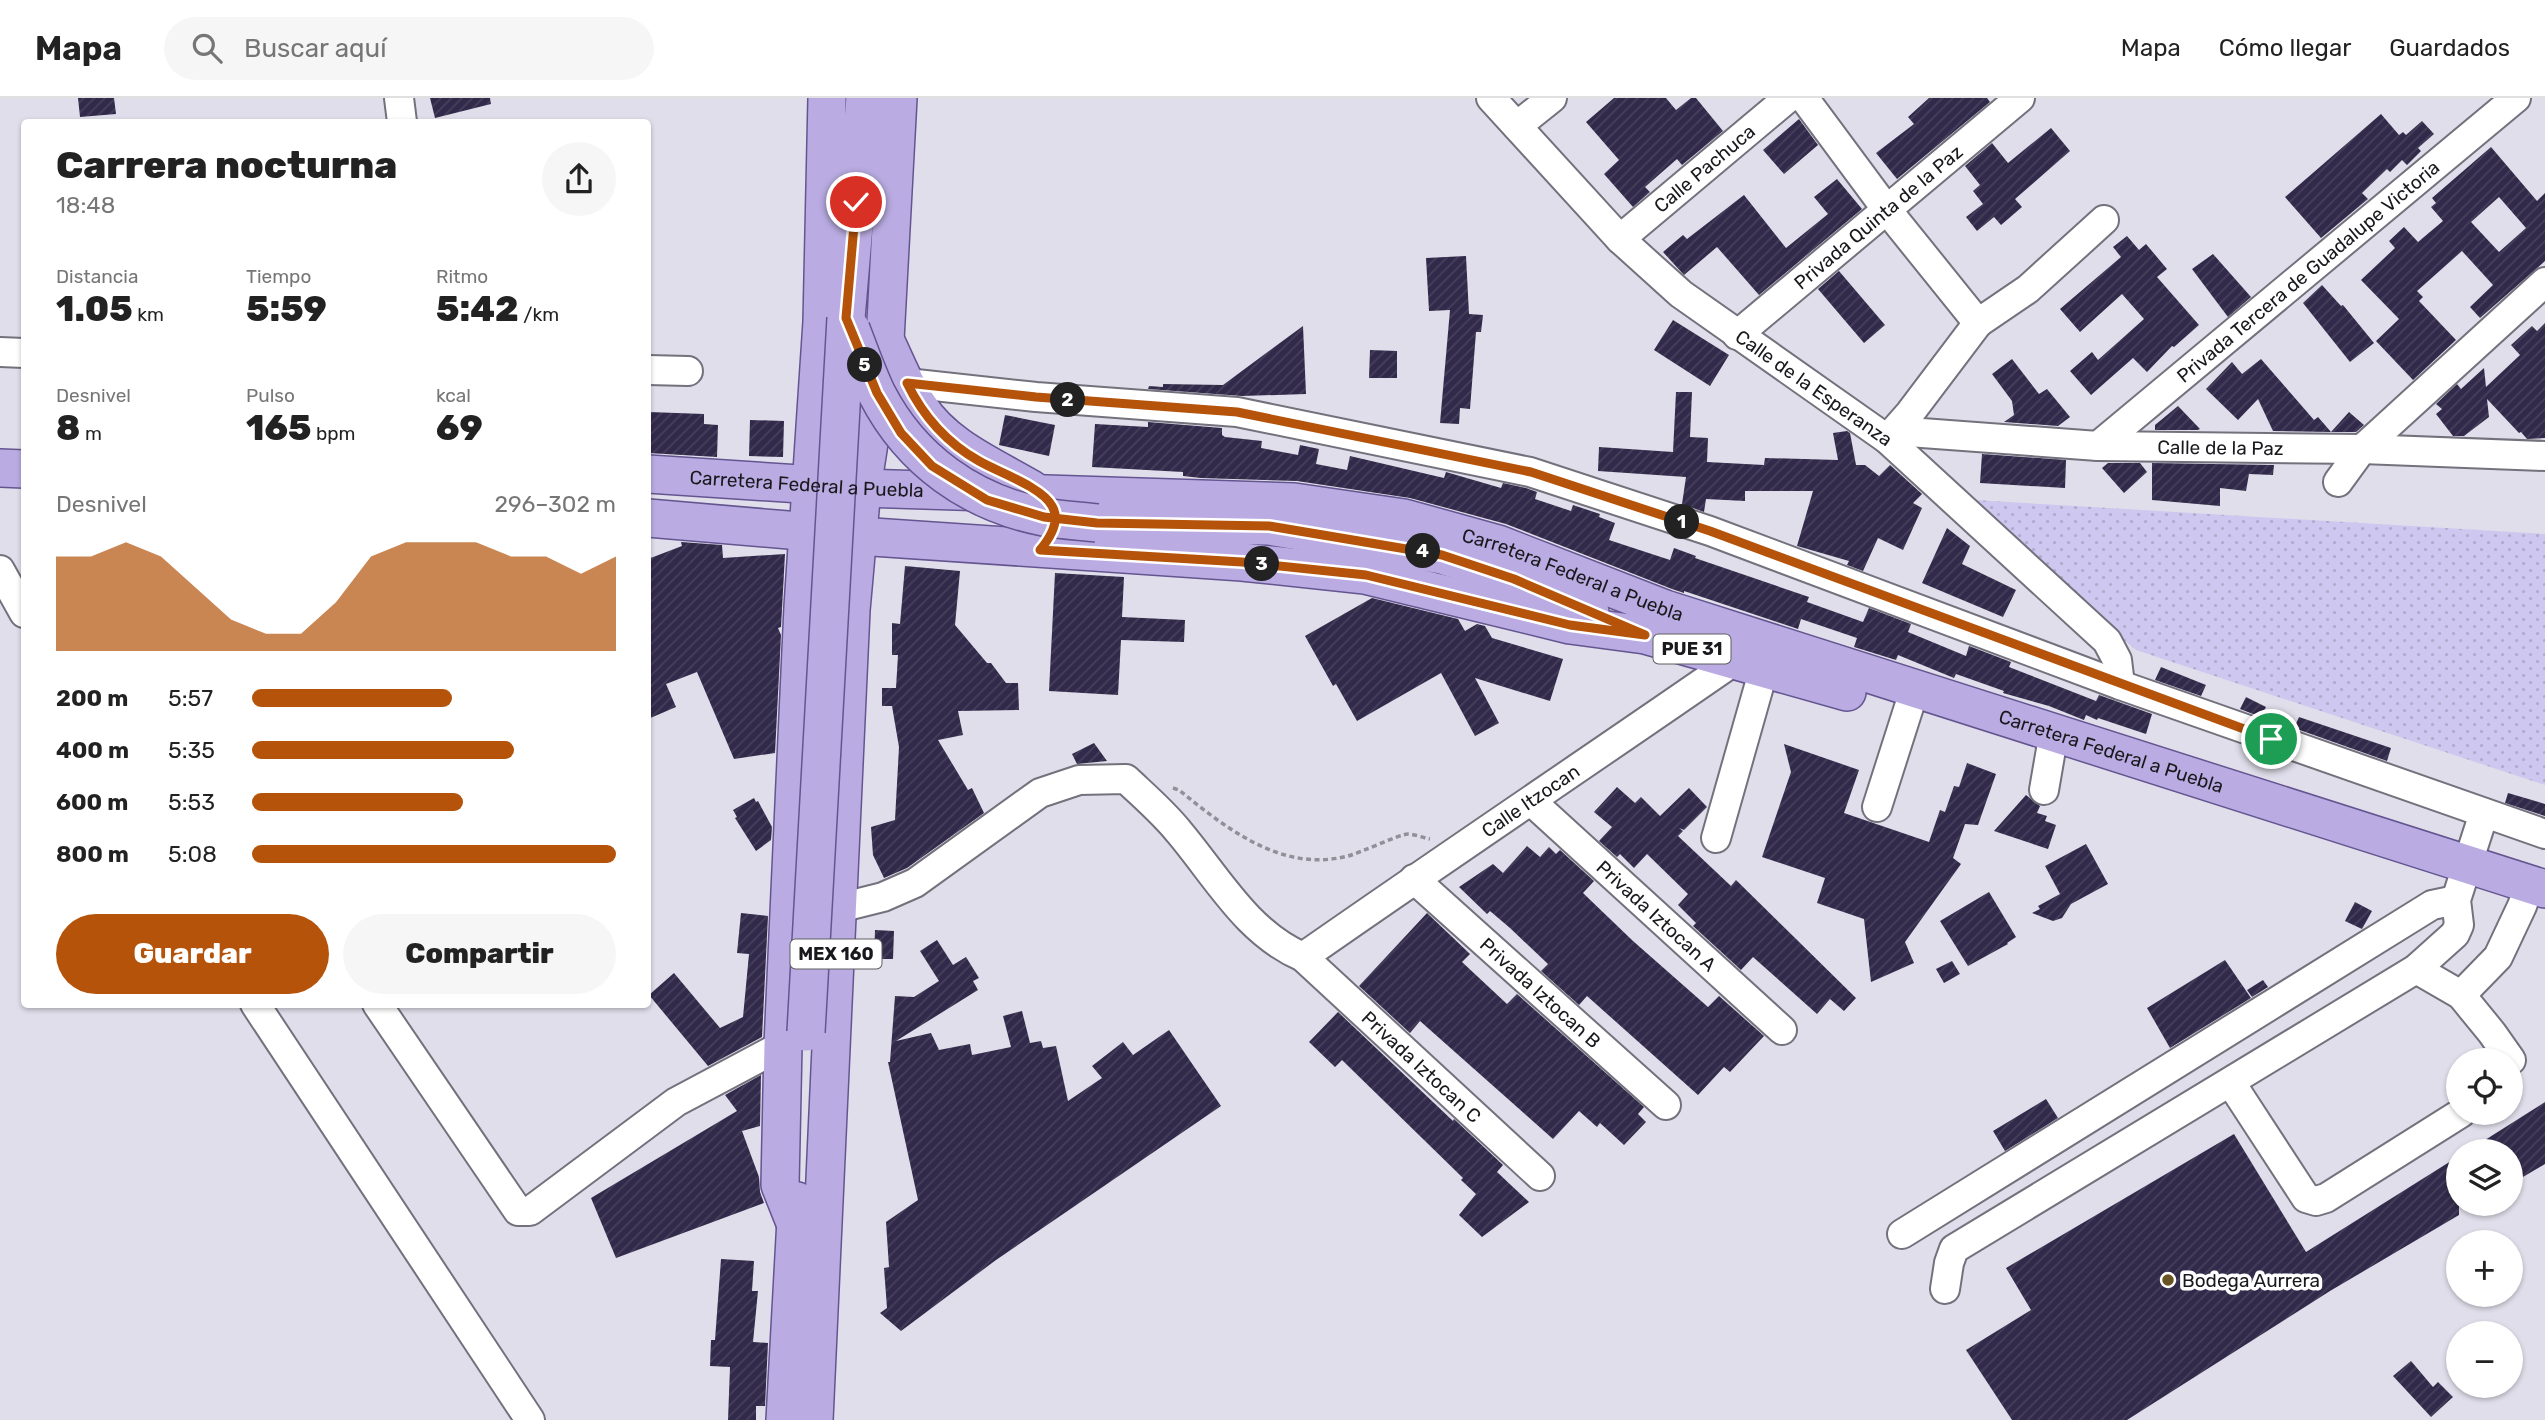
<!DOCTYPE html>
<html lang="es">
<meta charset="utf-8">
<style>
body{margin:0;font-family:Rubik,sans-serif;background:#f6f6f6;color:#222;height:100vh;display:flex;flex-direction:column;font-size:26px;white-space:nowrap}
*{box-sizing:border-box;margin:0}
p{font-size:23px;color:#767676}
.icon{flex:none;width:38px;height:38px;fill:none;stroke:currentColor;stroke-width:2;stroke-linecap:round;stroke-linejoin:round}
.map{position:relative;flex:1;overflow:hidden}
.sheet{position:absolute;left:21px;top:21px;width:630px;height:889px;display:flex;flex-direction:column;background:#fff;border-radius:7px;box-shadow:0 2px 5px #0004}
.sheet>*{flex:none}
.controls{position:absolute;left:2446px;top:950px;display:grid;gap:14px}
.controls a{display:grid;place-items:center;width:77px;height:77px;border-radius:50%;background:#fff;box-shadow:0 2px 5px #0004;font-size:35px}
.pin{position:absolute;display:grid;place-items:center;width:60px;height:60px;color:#fff;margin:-30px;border:4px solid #fff;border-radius:50%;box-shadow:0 2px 7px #0007}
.km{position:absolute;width:35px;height:35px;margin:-18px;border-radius:50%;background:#222;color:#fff;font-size:19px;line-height:35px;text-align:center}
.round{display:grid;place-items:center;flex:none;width:74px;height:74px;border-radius:37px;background:#f6f6f6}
.overview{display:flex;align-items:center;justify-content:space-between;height:119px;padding:0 35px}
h1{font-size:38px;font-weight:800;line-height:52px}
.metrics{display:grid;grid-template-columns:repeat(3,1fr);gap:10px;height:119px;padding:7px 35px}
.metrics div{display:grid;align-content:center}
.metrics b{font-size:35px;font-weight:800}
.metrics small{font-size:19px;font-weight:400}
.metrics p{font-size:19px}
.chart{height:196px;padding:14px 35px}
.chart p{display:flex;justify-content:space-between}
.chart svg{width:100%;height:126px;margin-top:7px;fill:#b45309;opacity:.7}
.cta{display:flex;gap:14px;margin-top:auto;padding:14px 35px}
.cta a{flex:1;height:80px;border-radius:42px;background:#b45309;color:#fff;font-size:28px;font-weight:800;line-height:80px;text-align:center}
.cta a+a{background:#f6f6f6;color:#222}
ul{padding:0 35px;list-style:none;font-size:23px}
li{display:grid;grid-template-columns:112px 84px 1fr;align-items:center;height:52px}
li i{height:18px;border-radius:9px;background:#b45309}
header{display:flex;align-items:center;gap:42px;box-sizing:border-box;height:98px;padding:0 35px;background:#fff;border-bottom:2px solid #e0e0e0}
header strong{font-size:33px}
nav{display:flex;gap:38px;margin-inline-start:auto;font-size:24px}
.search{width:490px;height:63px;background:#f6f6f6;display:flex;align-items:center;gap:18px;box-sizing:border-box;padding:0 24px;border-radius:38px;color:#767676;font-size:26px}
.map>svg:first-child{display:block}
</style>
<header>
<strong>Mapa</strong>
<div class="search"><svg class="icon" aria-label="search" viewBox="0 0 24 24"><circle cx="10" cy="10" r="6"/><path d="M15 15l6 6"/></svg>Buscar aquí</div>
<nav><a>Mapa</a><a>Cómo llegar</a><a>Guardados</a></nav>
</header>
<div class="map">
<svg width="2545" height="1322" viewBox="0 0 2545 1322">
<defs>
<pattern id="grass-dots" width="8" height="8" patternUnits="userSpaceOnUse" patternTransform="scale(1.75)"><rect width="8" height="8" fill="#cec7ef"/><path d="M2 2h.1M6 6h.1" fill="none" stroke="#b0aacc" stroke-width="1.8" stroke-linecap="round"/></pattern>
<pattern id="building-hatch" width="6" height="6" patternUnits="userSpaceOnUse" patternTransform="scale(1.75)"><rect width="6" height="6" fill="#322a4a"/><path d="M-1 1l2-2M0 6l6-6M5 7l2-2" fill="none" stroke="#46405b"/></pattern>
</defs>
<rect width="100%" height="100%" fill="#e0deea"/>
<path fill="url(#grass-dots)" d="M1958 401 2545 436V687L2136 552Z"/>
<path fill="url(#building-hatch)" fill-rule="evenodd" d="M78 0H114L116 16 80 19Z
M430 0H490L491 6 435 20Z
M1614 0H1666L1676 12 1691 0H1696L1723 33 1682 67 1677 61 1645 89 1650 94 1633 109 1604 76 1619 62 1586 24Z
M1929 0H1987L1990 4 1897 81 1876 55 1914 26 1908 19Z
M2381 16 2399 37 2403 34 2406 37 2422 23 2434 36 2418 50 2421 53 2407 67 2402 62 2390 74 2387 71 2362 95 2368 101 2321 140 2285 99Z
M1799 21 1818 47 1784 76 1763 52Z
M2051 30 2070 53 2015 101 2022 109 2001 127 1994 119 1977 133 1966 119 1983 106 1973 93 1980 87 1965 68 1992 45 2008 65Z
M2491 49 2537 103 2545 95V163L2480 220 2470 209 2493 187 2462 153 2417 193 2423 199 2419 203 2456 242 2413 282 2376 243 2399 221 2361 182 2395 150 2389 143 2404 129 2418 144 2443 123 2431 109 2436 105 2432 100ZM2499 99 2526 130 2499 154 2471 124Z
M1837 81 1862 111 1759 197 1717 149 1684 177 1663 154 1683 137 1687 141 1744 97 1786 150 1828 116 1814 99Z
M2127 138 2139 152 2146 146 2167 171 2157 179 2199 227 2174 249 2172 248 2147 274 2133 260 2091 297 2070 273 2092 254 2098 262 2144 221 2122 196 2080 234 2060 211 2121 159 2113 149Z
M2213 156 2251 199 2228 219 2192 171Z
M1466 158 1469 216 1483 217 1481 234H1476L1470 311 1460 310 1459 326 1440 325 1450 212 1429 213 1426 160Z
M1839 173 1885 227 1864 245 1818 191Z
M2322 187 2341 208 2343 207 2374 245 2350 264 2303 205Z
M1673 222 1729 257 1710 288 1654 252Z
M2545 225V340L2527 341 2521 334 2519 335 2487 301 2489 319 2464 338H2453L2436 316 2442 311 2436 306 2457 286 2461 291 2484 270 2486 289 2520 257 2511 247 2532 228 2537 233Z
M1303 228 1306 296 1242 298 1148 291 1149 288 1163 289V286L1223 287Z
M1370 252 1397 253V280H1369Z
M2012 261 2039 296 2047 291 2070 319 2058 328 2004 324 2014 317 2012 303 1992 276Z
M2261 261 2314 322 2318 319 2331 334 2273 333 2258 301 2238 322 2206 291 2232 264 2242 276Z
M1676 294H1692L1690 339 1708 340 1707 364 1764 367 1765 360 1838 362 1833 335 1847 333 1850 335 1856 367H1865L1879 378 1890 367 1922 396 1913 405 1922 410 1903 452 1878 440 1863 473 1847 467 1849 463 1797 448 1813 393H1745V403L1706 401 1704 414 1682 406 1686 379 1598 373 1599 349 1673 354Z
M2178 308 2200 331 2198 332H2155V327Z
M649 314 704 316V326L718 327 717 359 648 355Z
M2349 314 2364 327 2356 334H2331Z
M1005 317 1055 327 1049 358 999 347Z
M750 322 784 323 783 359 749 358Z
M1148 324 1222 330V337L1225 339 1262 343 1261 350 1298 357 1300 347 1319 351 1316 366 1347 372 1350 358 1444 380 1446 374 1501 390 1503 385 1526 390 1537 394 1535 401 1571 413 1573 407 1600 416 1599 419 1615 425 1609 442 1670 462 1674 450 1696 458 1695 460 1809 499 1807 504 1863 524 1869 510 1911 526 1908 534 1966 558 1969 548 2011 564 2009 569 2096 603 2099 597 2152 616 2146 636 2098 620 2097 622 2086 617 2084 622 2049 608 2003 595 2004 593 1956 576 1954 580 1898 557 1896 562 1854 549 1857 540 1801 521 1798 531 1684 493V495L1672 491 1506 426 1410 400 1297 383 1201 380 1183 378V374L1092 369 1095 326 1148 329Z
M1982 356 2066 362 2065 390 1980 385Z
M2108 365H2140L2147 374 2124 395 2102 370Z
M2152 365 2274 367 2273 377 2249 376 2246 393 2220 390V408L2152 402Z
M1947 430 1970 448 1962 466 2016 492 2003 519 1922 485Z
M681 444 722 447 723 460 785 456 781 529 778 530 781 537 775 655 734 661 697 574 666 586 676 609 648 621V461L682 448Z
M905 468 960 473 955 527 987 565H991L1006 585H1018L1019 612 958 613 963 637 938 642 968 692 972 690 984 715 907 770 884 780 873 757 871 729 895 722 899 649 892 608H882V590H896L898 557H892V525L900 526Z
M1055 475 1124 479 1122 519 1185 522 1184 544 1121 542 1118 597 1049 593Z
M1372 500 1458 521 1465 533 1477 526 1485 528 1492 540 1563 561 1550 603 1475 580 1499 625 1475 638 1441 575 1357 623 1336 586 1333 588 1305 538Z
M2161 569 2206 587 2201 598 2155 582Z
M2246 599 2266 609 2261 619 2240 611Z
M2299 619 2391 650 2387 663 2294 630Z
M1094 645 1107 663 1077 666 1072 656Z
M1784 646 1859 672 1844 715 1929 744 1940 712 1945 714 1954 688 1959 689 1967 665 1996 676 1978 727 1965 726 1953 760 1961 766 1905 844 1914 865 1871 884 1864 821 1817 805 1825 780 1762 759 1791 674Z
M1617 689 1635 705 1641 699 1660 718 1689 690 1707 709 1684 732 1679 730 1683 733 1678 738 1731 788 1736 782 1856 900 1844 913 1830 901 1817 916 1753 859 1741 872 1693 828 1696 825 1678 807 1688 796 1647 756 1634 770 1620 756 1617 759 1599 743 1612 729 1594 714Z
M2508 695 2545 706V718L2505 705Z
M2026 697 2040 708 2037 715 2047 718 2045 723 2056 727 2048 751 1994 733Z
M754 700 756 704 758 703 772 729 771 742 756 753 735 720 737 719 733 712Z
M2086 746 2108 786 2071 806 2062 820 2053 823 2032 815 2040 811 2038 808 2060 796 2045 768Z
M1527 748 1540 759 1549 749 1556 756 1560 752 1594 783 1583 795 1633 843 1708 909 1719 898 1764 938 1730 974 1724 969 1698 997 1587 898 1579 907 1541 873 1548 866 1510 830 1490 813 1487 816 1459 789 1493 766 1503 775Z
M1989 794 2016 839 2007 845 2008 846 1968 868 1940 823Z
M2355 804 2372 813 2362 831 2345 823Z
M741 815 768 818 762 939 708 968 649 897 674 875 720 930 743 919 749 856 737 855Z
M1427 815 1470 856 1462 864 1507 906 1517 896 1644 1009 1638 1016 1646 1024 1624 1047 1600 1025 1597 1029 1579 1013 1553 1041 1420 923 1410 935 1359 888Z
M875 832 894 833 893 861H874Z
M937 842 953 867 966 859 979 880 973 883 978 892 896 943 931 935 939 952 970 946 972 957 1011 949 1003 918 1022 913 1030 945 1041 943 1043 950 1056 948 1068 1003 1102 980 1092 968 1123 944 1133 957 1169 932 1221 1008 996 1162 901 1233 880 1215 887 1210 884 1170 889 1169 886 1124 918 1102 888 964H890L895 898 914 899 939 883 920 853Z
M2225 862 2251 900 2170 950 2147 910Z
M1952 863 1960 876 1944 885 1936 871Z
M2263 882 2268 889 2252 899 2247 892Z
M1338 914 1453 1023 1454 1021 1503 1067 1497 1074 1529 1104 1482 1139 1459 1117 1476 1096 1461 1082 1463 1080 1342 962 1335 969 1309 944Z
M761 977 760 1028 742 1033 759 1079 760 1094 764 1105 616 1160 591 1100 737 1013 725 997Z
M2046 1001 2058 1020 2005 1053 1993 1033Z
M2545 1004V1066L2511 1086V1054H2466Z
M2234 1036 2306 1154 2459 1058V1117L2330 1193 2127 1322H2012L1966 1252 2031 1212 2006 1170Z
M721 1161 754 1163 752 1193H758L753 1244 768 1245 765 1308H756V1322H728L730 1269 710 1268 711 1242H715Z
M2411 1263 2433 1289 2438 1284 2453 1299 2431 1319 2393 1278Z"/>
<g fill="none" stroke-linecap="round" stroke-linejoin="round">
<g stroke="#73717c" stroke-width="32">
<g id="minor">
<path d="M399 0 402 24"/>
<path id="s1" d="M1491 0 1620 141 1681 196 1887 341 2107 543 2117 562 2120 587"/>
<path d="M1804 0 1887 112 1978 225 1910 315 1887 341"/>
<path d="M1517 28 1552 0"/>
<path id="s2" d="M1620 141 1788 0"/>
<path d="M1978 225 2028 191 2104 122"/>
<path id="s3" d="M1737 237 2020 0"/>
<path d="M0 254 24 255"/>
<path d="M648 272 688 273"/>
<path d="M907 285 1036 299 1237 314 1530 374 1710 433 2120 587 2545 736"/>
<path id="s4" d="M1895 333 2098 348 2362 351 2545 358"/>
<path id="s5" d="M2098 348 2516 0"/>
<path d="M2338 384 2362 351 2545 184"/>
<path d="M0 472 24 515"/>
<path d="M2044 692 2054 634"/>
<path id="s6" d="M1531 703 1782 932"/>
<path d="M1877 709 1915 590"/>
<path d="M1716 740 1769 553"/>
<path id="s7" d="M1414 781 1666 1007"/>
<path id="s8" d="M839 810 883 799 915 785 1040 695 1079 682 1126 681C1144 698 1164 715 1179 734 1217 779 1247 835 1303 859L1540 1078"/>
<path id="s9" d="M1303 859C1446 759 1591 662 1734 563L1738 550"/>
<path d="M2416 871 2461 897 2492 935 2511 962"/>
<path d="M2461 897 2498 859 2522 808 2530 786"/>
<path d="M255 906 530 1322"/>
<path d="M377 906 518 1113H530L676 1004 783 947"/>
<path d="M2231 985 2306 1100 2316 1103 2326 1100 2461 1015"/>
<path d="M1902 1136 2432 807 2456 802"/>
<path d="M1945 1191 1949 1165 1954 1151 2416 871 2455 836 2459 827 2456 802 2484 715"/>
</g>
</g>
<g stroke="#645591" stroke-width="40">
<g id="major">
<path d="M846 220 865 0"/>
<path d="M885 242C896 264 905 289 919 309 945 349 992 368 1031 391"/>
<path d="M0 370 24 371"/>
<path id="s10" d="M648 376 862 390 1294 404 1404 420 1498 446 1665 511 2545 791"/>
<path d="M648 420 858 438 1242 464 1365 477 1570 527 1645 537 1847 594"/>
<path d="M1097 425 1269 428 1442 457 1514 481 1590 514"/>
<path d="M796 1127 780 1087 783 947 803 509 822 224 827 0"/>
<path d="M785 1322 797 1103"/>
<path d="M814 1322 851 512 862 390 885 242 898 0"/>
</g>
</g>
<path stroke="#919098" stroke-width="3.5" stroke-dasharray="5 3.5" stroke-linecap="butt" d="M1173 690 1179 692C1227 731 1282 775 1348 758 1360 755 1400 736 1408 736 1415 736 1423 740 1430 741"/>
<use href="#minor" stroke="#fff" stroke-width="28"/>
<use href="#major" stroke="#baace2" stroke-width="37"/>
<g stroke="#645591" stroke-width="40" stroke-linecap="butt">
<path id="major-bridge" d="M851 231C859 252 867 275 877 296 911 362 971 405 1044 419 1061 422 1079 423 1097 425
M806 934 846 220"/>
</g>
<use href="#major-bridge" stroke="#baace2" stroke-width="37"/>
</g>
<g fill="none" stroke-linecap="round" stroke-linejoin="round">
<g stroke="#fff" stroke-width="14">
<path id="route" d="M856 104 846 220 877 295 901 335 932 368 987 402 1044 419 1097 425 1269 428 1442 457 1514 481 1645 537 1570 527 1366 477 1242 464 1040 452C1050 440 1061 423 1052 408 1042 389 998 374 979 363 947 345 923 318 907 285L1036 299 1237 314 1531 374 1710 433 2271 641"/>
</g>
<use href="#route" stroke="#b45309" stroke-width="9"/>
</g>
<circle fill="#6a5323" stroke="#fff" stroke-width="2.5" cx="2168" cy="1182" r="7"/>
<g text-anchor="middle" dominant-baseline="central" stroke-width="7" stroke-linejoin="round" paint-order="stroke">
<g fill="#fff" stroke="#5e5e61" stroke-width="2">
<rect x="1653.5" y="536.5" width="77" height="29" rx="5"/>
<rect x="790.5" y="841.5" width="91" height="29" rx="5"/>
</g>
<g font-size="18" font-weight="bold" fill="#19191d">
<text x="1692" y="551">PUE 31</text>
<text x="836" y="856">MEX 160</text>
</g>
<g font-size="19" fill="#19191d" stroke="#fff">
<text stroke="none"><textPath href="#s2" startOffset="110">Calle Pachuca</textPath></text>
<text stroke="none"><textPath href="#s3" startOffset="184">Privada Quinta de la Paz</textPath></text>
<text stroke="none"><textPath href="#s5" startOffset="273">Privada Tercera de Guadalupe Victoria</textPath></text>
<text stroke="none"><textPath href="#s1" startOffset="436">Calle de la Esperanza</textPath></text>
<text stroke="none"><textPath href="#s4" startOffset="326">Calle de la Paz</textPath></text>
<text stroke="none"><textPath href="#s10" startOffset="159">Carretera Federal a Puebla</textPath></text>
<text stroke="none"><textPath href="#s10" startOffset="936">Carretera Federal a Puebla</textPath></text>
<text stroke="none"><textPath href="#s10" startOffset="1503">Carretera Federal a Puebla</textPath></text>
<text stroke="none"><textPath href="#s9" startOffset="276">Calle Itzocan</textPath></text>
<text stroke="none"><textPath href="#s6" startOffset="170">Privada Iztocan A</textPath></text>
<text stroke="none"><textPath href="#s7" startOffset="170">Privada Iztocan B</textPath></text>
<text stroke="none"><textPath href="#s8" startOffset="737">Privada Iztocan C</textPath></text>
</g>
<g font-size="19" fill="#19191d" stroke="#fff" text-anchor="start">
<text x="2182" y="1182">Bodega Aurrera</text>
</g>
</g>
</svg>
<div class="controls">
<a><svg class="icon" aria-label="locate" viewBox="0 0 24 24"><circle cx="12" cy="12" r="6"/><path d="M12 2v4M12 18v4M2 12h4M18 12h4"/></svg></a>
<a><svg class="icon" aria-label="layers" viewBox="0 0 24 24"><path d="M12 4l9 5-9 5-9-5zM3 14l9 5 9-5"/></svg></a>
<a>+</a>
<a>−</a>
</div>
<div class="pin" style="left:2271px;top:641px;background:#1e9e55"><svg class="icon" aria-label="arrive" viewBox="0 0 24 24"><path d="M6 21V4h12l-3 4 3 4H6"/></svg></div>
<div class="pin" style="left:856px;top:104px;background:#d93025"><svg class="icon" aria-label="check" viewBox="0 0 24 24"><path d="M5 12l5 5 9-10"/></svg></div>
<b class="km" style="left:1682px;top:424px">1</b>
<b class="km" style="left:1068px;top:302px">2</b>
<b class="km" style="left:1262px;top:466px">3</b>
<b class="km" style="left:1423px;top:453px">4</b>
<b class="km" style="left:865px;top:267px">5</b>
<section class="sheet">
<div class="overview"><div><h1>Carrera nocturna</h1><p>18:48</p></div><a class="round"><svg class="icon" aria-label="share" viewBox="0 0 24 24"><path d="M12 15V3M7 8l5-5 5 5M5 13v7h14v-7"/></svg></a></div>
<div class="metrics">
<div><p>Distancia</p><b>1.05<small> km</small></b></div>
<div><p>Tiempo</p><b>5:59</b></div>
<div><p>Ritmo</p><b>5:42<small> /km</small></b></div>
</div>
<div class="metrics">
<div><p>Desnivel</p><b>8<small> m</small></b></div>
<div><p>Pulso</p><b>165<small> bpm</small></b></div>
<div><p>kcal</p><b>69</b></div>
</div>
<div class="chart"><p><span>Desnivel</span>296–302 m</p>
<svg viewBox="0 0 160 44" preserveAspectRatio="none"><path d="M0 44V11L10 11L20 6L30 11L40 22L50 33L60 38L70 38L80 27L90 11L100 6L110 6L120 6L130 11L140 11L150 17L160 11V44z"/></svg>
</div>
<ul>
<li><b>200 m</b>5:57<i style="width:55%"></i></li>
<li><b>400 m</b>5:35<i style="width:72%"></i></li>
<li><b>600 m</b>5:53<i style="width:58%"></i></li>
<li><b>800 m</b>5:08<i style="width:100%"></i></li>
</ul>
<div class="cta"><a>Guardar</a><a>Compartir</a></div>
</section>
</div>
